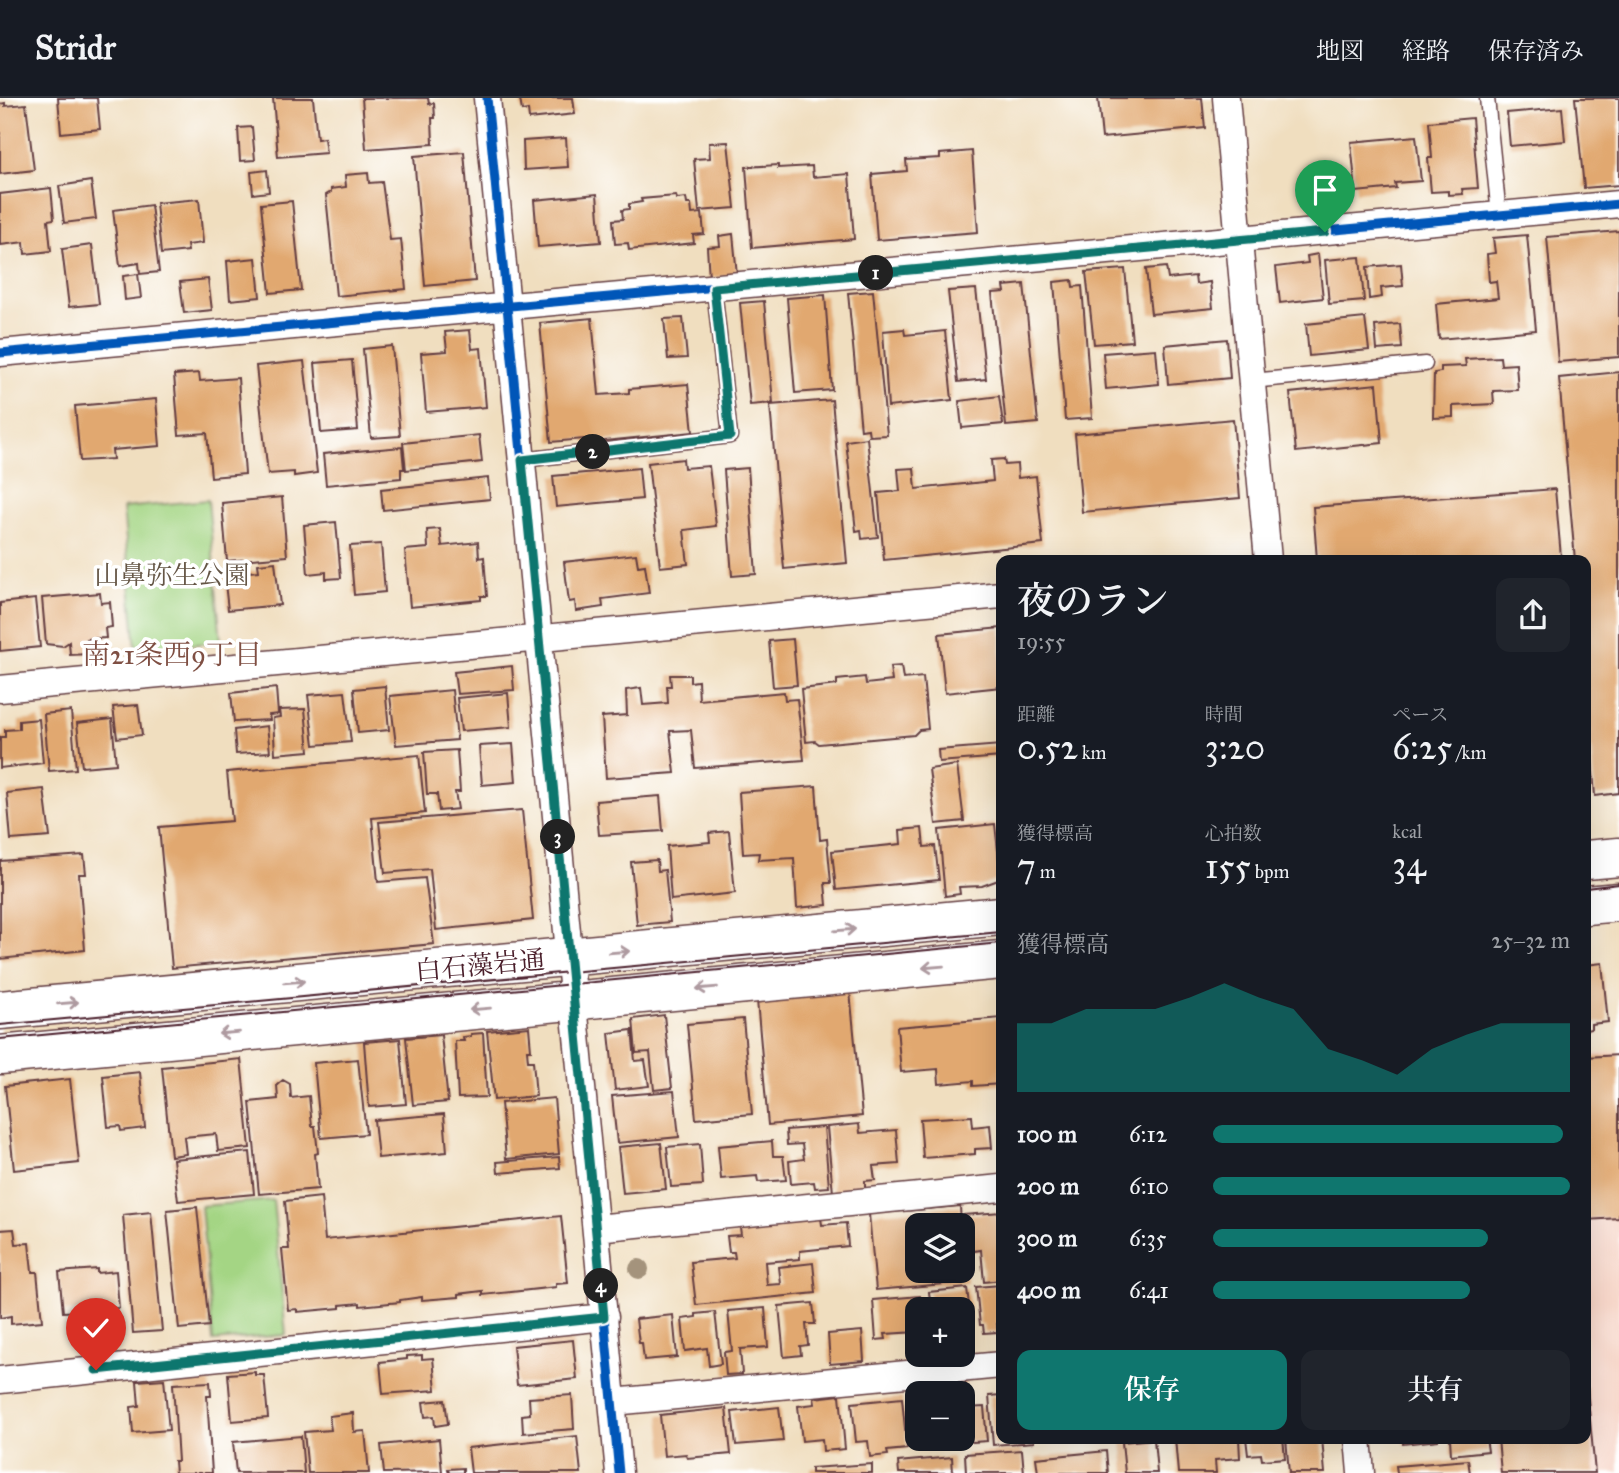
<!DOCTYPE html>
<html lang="ja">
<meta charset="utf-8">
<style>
body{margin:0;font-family:"IM FELL Great Primer","Noto Serif JP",serif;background:#20242c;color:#f1f3f6;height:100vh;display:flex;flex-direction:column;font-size:26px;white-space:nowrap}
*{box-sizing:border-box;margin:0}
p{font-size:23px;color:#9ea1a6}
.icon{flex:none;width:38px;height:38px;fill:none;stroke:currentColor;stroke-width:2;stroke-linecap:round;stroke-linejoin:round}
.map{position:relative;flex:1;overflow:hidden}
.details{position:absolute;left:996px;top:457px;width:595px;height:889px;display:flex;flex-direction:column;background:#171b24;border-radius:14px;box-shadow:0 7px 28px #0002}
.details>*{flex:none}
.controls{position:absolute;left:905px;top:1115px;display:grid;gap:14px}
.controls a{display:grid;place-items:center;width:70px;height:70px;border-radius:14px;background:#171b24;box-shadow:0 7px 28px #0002;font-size:35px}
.pin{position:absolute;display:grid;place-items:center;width:60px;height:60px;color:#fff;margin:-72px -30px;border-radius:50% 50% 50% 0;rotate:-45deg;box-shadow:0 0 7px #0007}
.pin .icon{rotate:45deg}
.km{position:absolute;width:35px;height:35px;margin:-18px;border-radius:50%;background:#222;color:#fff;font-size:19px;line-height:35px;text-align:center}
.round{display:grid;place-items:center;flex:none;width:74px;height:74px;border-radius:14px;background:#20242c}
.summary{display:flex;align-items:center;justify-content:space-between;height:119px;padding:0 21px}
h1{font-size:38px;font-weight:600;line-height:52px}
.figures{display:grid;grid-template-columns:repeat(3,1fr);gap:10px;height:119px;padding:7px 21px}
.figures div{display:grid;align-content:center}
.figures b{font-size:35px;font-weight:600}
.figures small{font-size:19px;font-weight:400}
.figures p{font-size:19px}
.chart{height:196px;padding:14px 21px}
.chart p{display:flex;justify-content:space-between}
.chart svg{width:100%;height:126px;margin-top:7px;fill:#0f766e;opacity:.7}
.button{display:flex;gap:14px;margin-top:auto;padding:14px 21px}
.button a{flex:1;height:80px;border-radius:14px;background:#0f766e;color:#fff;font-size:28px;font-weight:600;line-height:80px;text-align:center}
.button a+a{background:#20242c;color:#f1f3f6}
ul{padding:0 21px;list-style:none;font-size:23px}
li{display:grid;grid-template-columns:112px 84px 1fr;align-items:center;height:52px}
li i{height:18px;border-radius:9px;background:#0f766e}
header{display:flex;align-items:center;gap:42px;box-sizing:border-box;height:98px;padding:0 35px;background:#171b24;border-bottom:2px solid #363941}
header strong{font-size:33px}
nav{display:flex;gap:38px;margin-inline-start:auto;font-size:24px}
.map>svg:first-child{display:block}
</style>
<header>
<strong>Stridr</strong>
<nav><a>地図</a><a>経路</a><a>保存済み</a></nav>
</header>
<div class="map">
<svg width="1619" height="1375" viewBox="0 0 1619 1375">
<rect width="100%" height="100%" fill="#fff"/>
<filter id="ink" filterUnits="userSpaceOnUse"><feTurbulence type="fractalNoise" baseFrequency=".0143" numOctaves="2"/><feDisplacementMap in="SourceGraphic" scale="14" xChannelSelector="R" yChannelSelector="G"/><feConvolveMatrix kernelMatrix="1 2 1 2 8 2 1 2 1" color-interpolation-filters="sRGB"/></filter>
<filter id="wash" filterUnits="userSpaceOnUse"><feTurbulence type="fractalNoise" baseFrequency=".00686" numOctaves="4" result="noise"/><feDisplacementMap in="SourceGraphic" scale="28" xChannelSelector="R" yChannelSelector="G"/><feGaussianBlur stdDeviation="1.57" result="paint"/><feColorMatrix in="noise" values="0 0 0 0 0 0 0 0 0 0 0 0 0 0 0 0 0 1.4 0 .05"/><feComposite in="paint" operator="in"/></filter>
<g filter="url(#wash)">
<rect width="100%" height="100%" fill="#f0debf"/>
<path fill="#f6d2c3" d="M1619 954V1375H1498L1494 1341 1586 1340V957Z"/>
<path fill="#a4d584" stroke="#777a58" stroke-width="2" d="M208 402 221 544 136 552 123 410Z
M273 1102 286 1237 213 1243 201 1108Z"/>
<g id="blocks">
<path fill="#e1a86f" d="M58 0H97L100 31 61 35Z
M273 0H313L317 41 324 40 326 55 278 59Z
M362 0H428L429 6 434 5 435 20H432L433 46 366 51Z
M526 0H573L575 16 529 21 528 12 522 13 520 1Z
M1098 0H1202L1205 30 1102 40Z
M1575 0H1619V87L1584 90Z
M5 5V8L26 6 34 72 0 76V6Z
M1562 10 1565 43 1510 48 1507 15Z
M1472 20 1478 90 1462 91 1463 96 1448 97V93L1431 94 1428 60H1432L1429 24Z
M252 29 255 62 240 63 238 30Z
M1416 38 1421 83 1395 85 1396 90 1356 94 1351 44Z
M566 40 568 69 524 72 523 43Z
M728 44 735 110 699 113 694 61 710 60 709 45Z
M972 53 978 134 877 142 872 76 907 73 906 62 940 60V56Z
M464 54 475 183 425 188 414 58Z
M778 67V70L812 68 813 79 849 76 854 141 752 150 746 69Z
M267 72 269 94 253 96 251 74Z
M368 75 369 85 382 84 390 142 401 141 406 191 336 198 326 97 331 94V91L346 89 345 77Z
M91 83 96 121 64 125 59 88Z
M51 90 54 121 48 122 51 153 25 156 24 144 0 147V96Z
M597 96 601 144 538 149 534 102Z
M676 98 677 101 686 100 687 106H691L692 116 702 115 704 136 693 137 694 145 629 152 628 145 615 146 613 122 623 121 622 112 629 111V106L642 104 641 101Z
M199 101 203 145 187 147 188 153 161 156 156 105Z
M292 103 301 192 270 195 261 106Z
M151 107 159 174 140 176 139 165 120 168 113 112Z
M1619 133V259L1558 264 1547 139Z
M733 136 737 177 709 180 707 149 720 148 719 138Z
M1527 137 1536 232 1439 241 1436 206 1498 200 1496 183 1489 184 1487 156 1495 155 1493 140Z
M92 147 99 206 69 209 62 151Z
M1318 156 1323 200 1280 205 1276 169 1308 165 1307 158Z
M1360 159 1364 203 1329 206 1325 162Z
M256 160 260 199 230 202 227 163Z
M1401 166 1403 188 1381 190 1382 199 1369 201 1367 169Z
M1166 169 1168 181 1195 178 1196 186 1210 184 1213 210 1151 216 1146 171Z
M1125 171 1132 243 1094 246 1086 174Z
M138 176 141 200 125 202 123 178Z
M208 181 212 212 184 215 180 184Z
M1072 182 1073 189 1082 188 1092 320 1065 322 1054 184Z
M1024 186 1038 325 1006 328 992 195 1005 194 1004 188Z
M976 191 986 281 958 284 948 193Z
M873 193 887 337 869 338 868 331 861 332 848 195Z
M825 197 832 292 795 295 787 200Z
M764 203 773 305 750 307 740 205Z
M592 220 599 297 629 295V291L688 286 693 334 585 345 584 341 551 344 540 225Z
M683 220 687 260 668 261 664 221Z
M1365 220 1369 252 1309 258 1306 226Z
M1400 226 1402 250 1377 252 1375 228Z
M904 231 905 237 945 233 952 302 888 309 883 233Z
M470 232 472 251 481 250 486 309 426 314 421 255 447 253 445 234Z
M1227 241 1230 280 1168 286 1165 247Z
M392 248 400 338 371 340 363 251Z
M1156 251 1159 286 1106 291 1103 255Z
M1500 259 1501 267 1516 266 1518 292 1493 293 1494 306 1453 308V319L1433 320 1434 275 1441 274V269L1466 268 1465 261Z
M352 262 358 332 321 335 315 265Z
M304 263 317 375 294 378V374L268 376 256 268Z
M1619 274V695L1595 698 1586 587V462H1575L1559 280Z
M199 275 200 283 238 280 245 376 211 379 207 335 179 337 174 277Z
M1377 286 1382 345 1296 354 1290 295Z
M999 298 1003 326 962 330 959 303Z
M156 301 160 348 112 352 113 361 80 363 75 308Z
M832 302 847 465 784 471 770 307Z
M1233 321 1240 400 1082 414 1075 336Z
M479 337 482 364 406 372 403 345Z
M867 340 878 439 862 441 861 432 856 433 846 343Z
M402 349 404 371H401V380L326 387 323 356Z
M683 361 684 370 709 368 716 428 684 432 688 466 660 469 648 365Z
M1004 361 1005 367 1017 366 1018 380 1036 378 1043 446 884 462 878 395 900 393 898 371 914 370 916 391 993 383 991 362Z
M639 370 642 401 556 409 553 378Z
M748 370 756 476 732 478 724 372Z
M488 380 490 401 383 412 381 391Z
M1555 391 1561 459 1526 462H1317L1313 409Z
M282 399 287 458 227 463 222 405Z
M336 424 341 480 326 481V474L308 476 304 427Z
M440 431 442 448 478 444 479 460 484 459 487 498H481V502L410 509 405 452 428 450 427 432Z
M381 446 385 494 354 497 350 448Z
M636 456 638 468 645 467 649 495 602 501 603 509 576 513 575 503 569 504 564 464Z
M275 464 280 507 228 512 224 476 259 473 258 466Z
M100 495 101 505 110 504 112 529 105 530 106 540 87 541 89 556 70 557 69 544 63 548 46 546 42 500Z
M35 501 40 549 0 553V505Z
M1001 530V589L945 595 939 536Z
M793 541 797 587 773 589 769 543Z
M512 568 514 592 457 596 454 574Z
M901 568 903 581 923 579 928 631 919 632 914 637 819 646 815 643 806 644 801 591 837 587V582L865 579 866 586 892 583 890 569Z
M670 577H690V584L698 583 699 602 784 594 785 602 797 601 804 662 695 670 691 632 670 633 675 675 606 680 602 619 627 617 626 592 641 590 643 607 668 605 667 588H671Z
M385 588 389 632 358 635 354 591Z
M276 590 278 616 269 617 270 622 234 624 231 595Z
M452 592 457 642 396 647 390 598Z
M345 594 351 644 314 647 308 597Z
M508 595 511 629 461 633 457 600Z
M138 607 142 637 117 640 113 609Z
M305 611 309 653 275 656 273 620 280 619 279 612Z
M71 613 76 671 49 673 44 616Z
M39 621 43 665 0 670V639H5V632L19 631V623Z
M112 621 116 666 82 669 77 625Z
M267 628 270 654 236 656 234 632Z
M513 646 516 684 482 687 479 648Z
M1001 647V659L939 664 938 652Z
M457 652 460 694H455L458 711 439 713 437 696H427L424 654Z
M419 657 425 715 372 720 378 784 425 780 434 846 172 870 159 729 232 723 227 674Z
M957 667 964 723 936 726 929 671Z
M816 688 820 742 827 741 831 785H825L827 807 797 810 794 760 758 762 759 755 743 756 739 694Z
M44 691 50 739 11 742 7 695Z
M660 698 663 733 599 737 596 703Z
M522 712 533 822 436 832 430 771 385 775 379 724Z
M995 726 1001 781 982 788 959 789 960 796 945 798 939 732Z
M922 730 924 749 935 748 939 782 836 792 832 753 901 746 900 732Z
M729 733 735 795 671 802 667 748 710 744 709 735Z
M84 757 86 776H79L85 852 0 861V763Z
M657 762 658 773 665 772 670 824 637 827 631 764Z
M1602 865 1608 924 1591 926V931L1586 932V867Z
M850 893 862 1018 768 1027 757 902Z
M664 917 672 990 654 992 650 954 636 955 633 921Z
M1001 920V986L973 988V983L939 986 938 971 901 974 897 929Z
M743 921 752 1016 696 1021 687 926Z
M529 929 531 952H527L528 963H533L536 998 494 1002 487 933Z
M632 932 635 963 645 962 649 988 615 992 609 935Z
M483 935 487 999 458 1000 455 943H464L463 939 471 938V936Z
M441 937 448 1004 413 1007 406 940Z
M400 941 406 1006 369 1009 364 944Z
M1619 957V1120L1586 1122V959Z
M241 961 250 1050 218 1053 216 1036 184 1039 186 1056 171 1058 162 969Z
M358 961 366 1036 321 1040 314 965Z
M140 974 145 1030 121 1033 120 1028 108 1029 103 978Z
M70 981 79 1065 14 1072 5 988Z
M283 982 290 986 291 1000 309 998 312 1028H315L318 1055 315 1056 318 1091 259 1096 250 1004 278 1001 277 987Z
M674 993 679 1039 617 1045 612 998Z
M554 1000 559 1056 506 1061 501 1005Z
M444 1016 447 1054 378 1060 374 1022Z
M972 1018 973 1029 990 1027 992 1050 975 1051V1056L923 1060 920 1021Z
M859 1026 860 1035 896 1032 899 1066 873 1068 875 1082 865 1083V1092L833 1095 827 1029Z
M824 1029 829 1089 815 1090 814 1084 791 1086 789 1063 804 1061 802 1046 787 1047 786 1032Z
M772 1043 773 1058H783L786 1082 758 1084 757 1078 721 1081 718 1048Z
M661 1045 666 1091 623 1095 618 1049Z
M700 1046 703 1087 671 1089 667 1049Z
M250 1054 254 1096 178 1103 173 1061Z
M559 1059 560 1070 498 1075 497 1064Z
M321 1099 325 1142 561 1118 568 1185 556 1186V1189L483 1197V1193L459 1196V1199L422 1202V1199L400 1202V1204L360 1208V1205L340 1207V1210L297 1214V1211L288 1212 282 1151H289L285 1103Z
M960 1108 961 1127H917V1172H962V1159H964L967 1184 876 1192 869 1116Z
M197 1109 209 1228 179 1231 167 1112Z
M151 1114 162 1233 133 1235 123 1117Z
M1001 1114V1182L984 1184 981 1152 967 1154 964 1117Z
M821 1120 822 1127 846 1125 848 1148 800 1153V1161L765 1164 767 1187 781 1186 779 1169 813 1165 816 1195 696 1207 691 1164 735 1160 734 1154H729L727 1138 741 1137 740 1129Z
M14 1131 16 1146 29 1145 32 1174H37L42 1223 11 1226V1218L0 1220V1132Z
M97 1171V1175L116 1173 119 1210 100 1211V1216L82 1218 81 1213 63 1214 59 1174Z
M1001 1187V1226H997L998 1234 984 1235 983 1227H980L976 1189Z
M967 1190 971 1225H962V1211H931L929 1194Z
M920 1198 921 1211H917V1234L885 1236 886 1241 876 1242 873 1202Z
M813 1205 815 1226H806L808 1247 800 1248 801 1257 784 1259 779 1208Z
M765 1210 768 1249 740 1251 742 1276 726 1277 724 1254 732 1253 728 1213Z
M715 1214 721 1266 709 1268 707 1250 685 1253 682 1221 696 1219V1216Z
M673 1217 677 1259 644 1262 642 1245H639L636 1221Z
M862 1233 864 1263 830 1266 828 1236Z
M573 1242 577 1281 517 1287 513 1248Z
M422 1257V1261L433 1260 436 1292 383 1296 380 1264 407 1261V1258Z
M255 1274V1277H264L268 1320 232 1323 228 1276Z
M164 1281 169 1332 133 1335 131 1309 139 1308 137 1283Z
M965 1283 967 1310 984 1309 987 1343 973 1344 962 1340V1295H947L946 1285Z
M210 1284 211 1298H207L212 1375H175L174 1363H178L173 1286Z
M1586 1289H1587L1595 1375H1501L1498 1340H1586Z
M942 1290 943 1295H917V1338H913L909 1293Z
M572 1297 574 1331 523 1335 522 1317 530 1316 529 1300Z
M840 1297 845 1351 823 1353 822 1341 802 1343 798 1308 815 1306 814 1300Z
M1001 1297V1340H1034V1344L993 1347 989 1298Z
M902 1300 907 1351 887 1353 888 1357 870 1359 868 1343 856 1344 852 1305Z
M445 1302 448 1326 435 1328 434 1318 425 1319 423 1304Z
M779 1309 783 1343 736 1347 732 1314Z
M726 1310 731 1356 687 1360 686 1356 664 1358 660 1317Z
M353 1315 354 1334 365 1333 369 1375H308L304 1334 331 1332 329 1318Z
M301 1338 304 1375H236L233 1344Z
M577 1338 581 1375H471L468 1350Z
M1175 1340H1239L1240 1360 1215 1362 1216 1375H1178Z
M1246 1340H1283L1285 1360 1262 1362 1261 1356 1248 1357Z
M1286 1340H1322L1325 1375H1289Z
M1403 1340H1438V1342L1403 1346Z
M1450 1340H1486L1488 1353 1451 1357Z
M439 1341 442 1374 384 1375 381 1347Z
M1154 1341 1157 1375H1125L1122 1344Z
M1022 1352 1024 1375H966L965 1356Z
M1106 1353 1108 1375H1038L1036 1360Z
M952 1359 953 1375H899L898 1364Z
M1468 1362 1470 1375H1397L1396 1368Z
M872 1366V1375H811V1370Z
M463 1370V1375H449L448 1371Z"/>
</g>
</g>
<g filter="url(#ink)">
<use href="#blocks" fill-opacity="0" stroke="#633c41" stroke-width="2"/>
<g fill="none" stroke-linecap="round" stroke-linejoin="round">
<g stroke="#633c41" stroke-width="17">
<path id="lane" d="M1487 0 1499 117
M1251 283 1425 266
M522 362 730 338 714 190"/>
</g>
<g stroke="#633c41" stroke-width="29">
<path id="street" d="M487 0 619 1375
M1226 0 1268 462
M0 255 1619 106
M0 591 1001 497
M596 1130 1001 1090
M0 1282 605 1219
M613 1304 1001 1267
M1358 1340 1361 1375"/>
</g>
<g stroke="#633c41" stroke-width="41">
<path id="secondary" d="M1586 762 1619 759
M1586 807 1619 804
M0 912 1001 818
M0 957 1001 862"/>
</g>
<use href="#lane" stroke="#fff" stroke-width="14"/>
<use href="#street" stroke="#fff" stroke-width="26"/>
<use href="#secondary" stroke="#fff" stroke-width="38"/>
<path stroke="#4a1f2b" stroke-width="2" d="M1586 790 1619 786
M0 927 1001 834
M0 941 1001 845"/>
<g stroke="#fff" stroke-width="13">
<path id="cycleway" d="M487 0 619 1375
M0 255 1619 106"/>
</g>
<use href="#cycleway" stroke="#0057b8" stroke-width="9"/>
</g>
<circle fill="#a4937c" cx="639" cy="1171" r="10"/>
<defs><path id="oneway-shaft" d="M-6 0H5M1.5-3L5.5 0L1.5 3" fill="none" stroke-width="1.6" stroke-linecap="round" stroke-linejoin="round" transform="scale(1.75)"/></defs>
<g stroke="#ae9aa0">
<use href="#oneway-shaft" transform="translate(845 832) rotate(-5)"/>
<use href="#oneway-shaft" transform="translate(619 854) rotate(-5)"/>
<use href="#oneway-shaft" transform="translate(933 869) rotate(175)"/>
<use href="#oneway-shaft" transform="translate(294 884) rotate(-5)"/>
<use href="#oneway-shaft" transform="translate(707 890) rotate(175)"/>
<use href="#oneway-shaft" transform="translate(68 905) rotate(-5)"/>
<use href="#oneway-shaft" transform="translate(480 911) rotate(175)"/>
<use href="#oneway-shaft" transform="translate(229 935) rotate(175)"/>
</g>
</g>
<g fill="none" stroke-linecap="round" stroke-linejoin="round" filter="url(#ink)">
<g stroke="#fff" stroke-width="14">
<path id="route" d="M96 1272 604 1219 522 362 730 338 714 190 1325 134"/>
</g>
<use href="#route" stroke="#0f766e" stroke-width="9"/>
</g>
<g text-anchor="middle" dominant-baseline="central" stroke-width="7" stroke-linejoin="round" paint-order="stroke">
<g font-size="26" fill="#655646" stroke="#fff">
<text x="172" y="477">山鼻弥生公園</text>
</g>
<g font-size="26" fill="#4a1f2b" stroke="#fff">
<text transform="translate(480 867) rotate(-5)">白石藻岩通</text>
</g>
<g font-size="28" fill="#7f4f43" stroke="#fff">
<text x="172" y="556">南21条西9丁目</text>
</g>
</g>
</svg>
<div class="controls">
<a><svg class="icon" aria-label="layers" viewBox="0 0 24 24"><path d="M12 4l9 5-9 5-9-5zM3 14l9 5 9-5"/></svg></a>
<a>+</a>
<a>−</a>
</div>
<div class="pin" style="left:1325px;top:134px;background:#1e9e55"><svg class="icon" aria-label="arrive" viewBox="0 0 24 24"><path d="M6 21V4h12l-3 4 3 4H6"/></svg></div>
<div class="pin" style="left:96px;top:1272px;background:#d93025"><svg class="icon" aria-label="check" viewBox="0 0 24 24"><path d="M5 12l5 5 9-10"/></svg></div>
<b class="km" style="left:876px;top:175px">1</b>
<b class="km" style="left:593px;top:354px">2</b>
<b class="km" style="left:558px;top:739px">3</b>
<b class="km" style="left:601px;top:1188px">4</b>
<section class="details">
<div class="summary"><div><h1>夜のラン</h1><p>19:55</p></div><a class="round"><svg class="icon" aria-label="share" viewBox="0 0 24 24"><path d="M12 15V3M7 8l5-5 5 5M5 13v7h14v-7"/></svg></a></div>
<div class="figures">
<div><p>距離</p><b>0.52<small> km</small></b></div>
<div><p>時間</p><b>3:20</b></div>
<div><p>ペース</p><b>6:25<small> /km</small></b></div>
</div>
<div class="figures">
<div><p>獲得標高</p><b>7<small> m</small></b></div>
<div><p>心拍数</p><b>155<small> bpm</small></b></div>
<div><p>kcal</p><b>34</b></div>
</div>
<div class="chart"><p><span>獲得標高</span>25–32 m</p>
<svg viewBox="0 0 160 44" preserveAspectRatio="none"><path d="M0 44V20L10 20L20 15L30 15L40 15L50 11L60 6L70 11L80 15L90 29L100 33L110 38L120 29L130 24L140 20L150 20L160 20V44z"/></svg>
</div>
<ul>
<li><b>100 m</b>6:12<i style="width:98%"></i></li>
<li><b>200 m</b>6:10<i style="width:100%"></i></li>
<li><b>300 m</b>6:35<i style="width:77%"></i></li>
<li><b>400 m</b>6:41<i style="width:72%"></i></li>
</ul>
<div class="button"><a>保存</a><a>共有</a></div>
</section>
</div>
